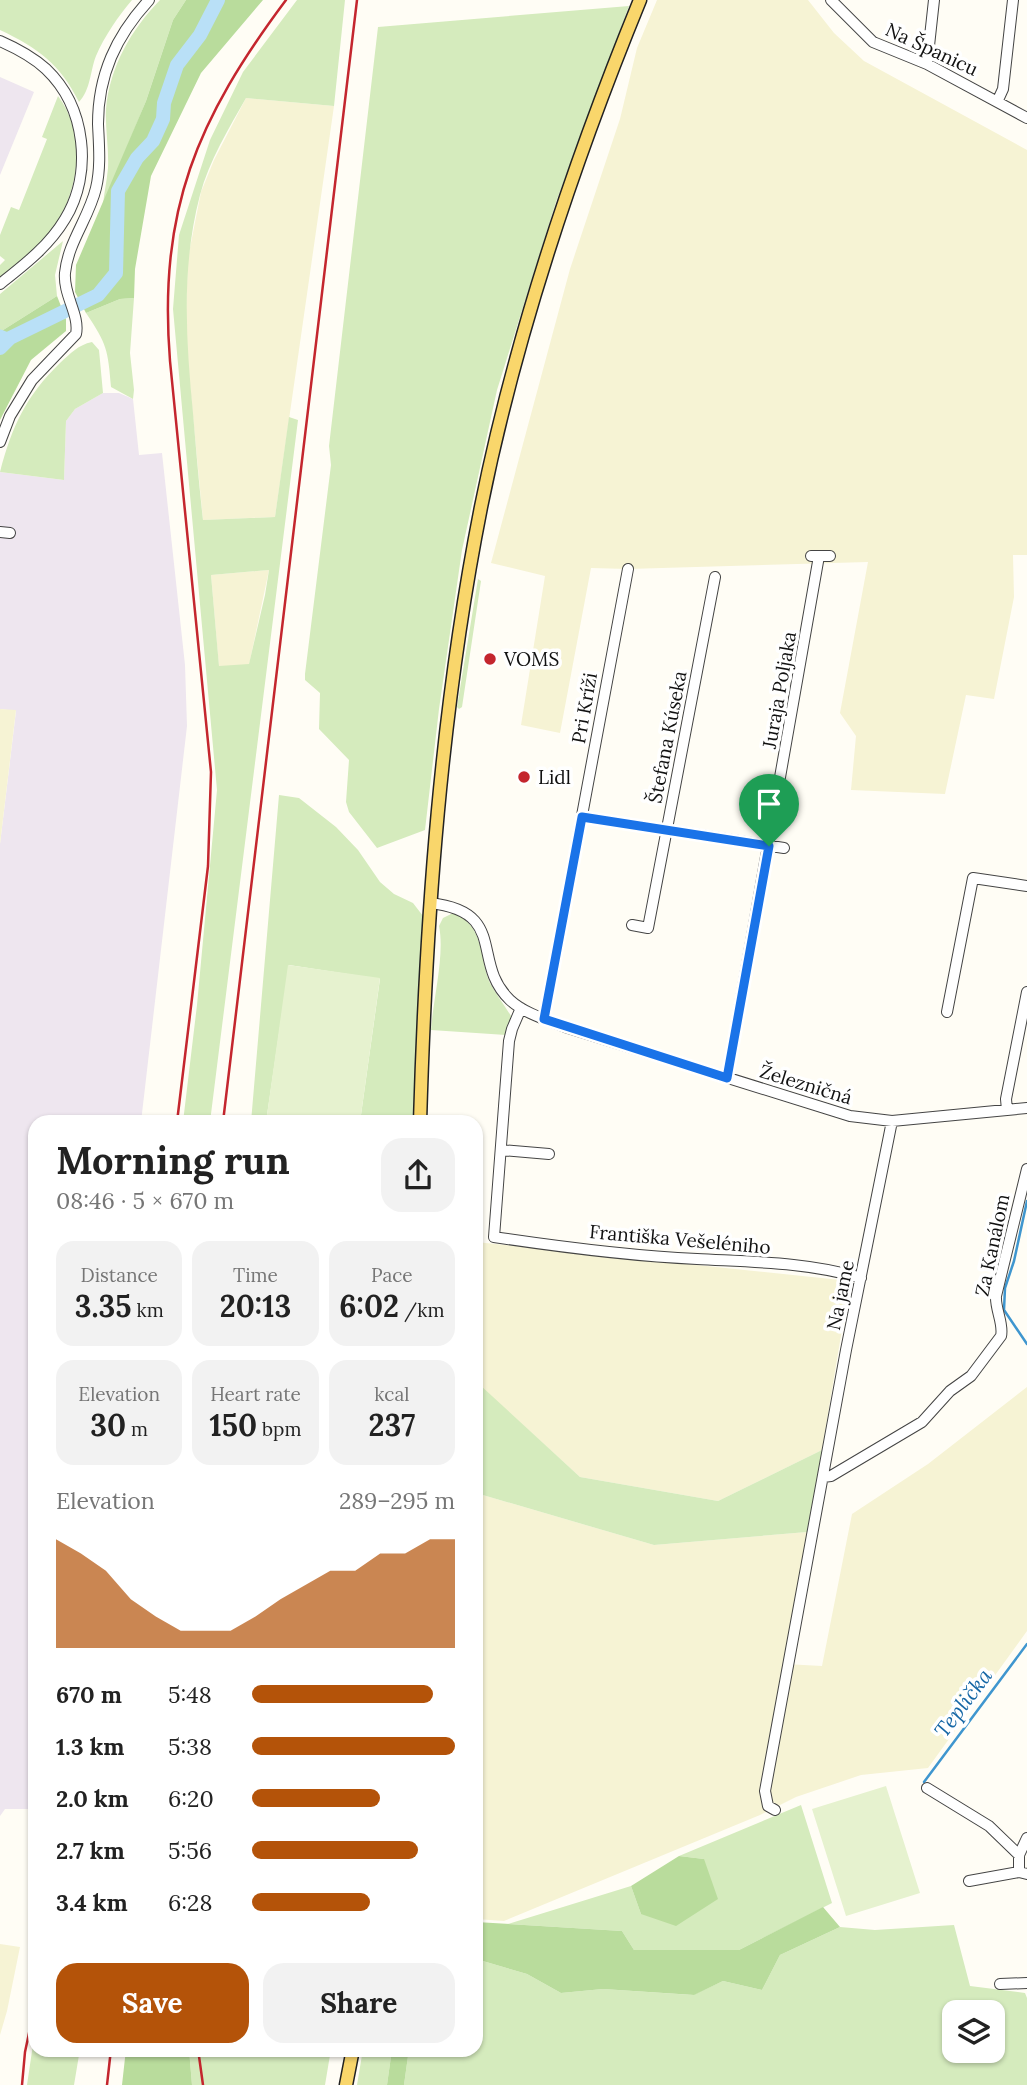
<!DOCTYPE html>
<meta charset="utf-8">
<style>
body{margin:0;font-family:Lora,serif;background:#f2f2f2;color:#222;height:100vh;display:flex;flex-direction:column;font-size:26px;white-space:nowrap}
*{box-sizing:border-box;margin:0}
p{font-size:23px;color:#767676}
.icon{flex:none;width:38px;height:38px;fill:none;stroke:currentColor;stroke-width:2;stroke-linecap:round;stroke-linejoin:round}
.map{position:relative;flex:1;overflow:hidden}
.sheet{position:absolute;left:28px;top:1115px;width:455px;height:942px;display:flex;flex-direction:column;background:#fff;border-radius:21px;box-shadow:0 2px 5px #0004}
.sheet>*{flex:none}
.buttons{position:absolute;left:942px;top:2000px;display:grid;gap:14px}
.buttons a{display:grid;place-items:center;width:63px;height:63px;border-radius:14px;background:#fff;box-shadow:0 2px 5px #0004;font-size:35px}
.pin{position:absolute;display:grid;place-items:center;width:60px;height:60px;color:#fff;margin:-72px -30px;border-radius:50% 50% 50% 0;rotate:-45deg;box-shadow:0 0 7px #0007}
.pin .icon{rotate:45deg}
.round{display:grid;place-items:center;flex:none;width:74px;height:74px;border-radius:21px;background:#f2f2f2}
.headline{display:flex;align-items:center;justify-content:space-between;height:119px;padding:0 28px}
h1{font-size:38px;font-weight:800;line-height:52px}
.figures{display:grid;grid-template-columns:repeat(3,1fr);gap:10px;height:119px;padding:7px 28px}
.figures div{display:grid;align-content:center;border-radius:18px;background:#f2f2f2;text-align:center}
.figures b{font-size:30px;font-weight:800}
.figures small{font-size:19px;font-weight:400}
.figures p{font-size:19px}
.chart{height:196px;padding:14px 28px}
.chart p{display:flex;justify-content:space-between}
.chart svg{width:100%;height:126px;margin-top:7px;fill:#b45309;opacity:.7}
.primary-button{display:flex;gap:14px;margin-top:auto;padding:14px 28px}
.primary-button a{flex:1;height:80px;border-radius:21px;background:#b45309;color:#fff;font-size:28px;font-weight:800;line-height:80px;text-align:center}
.primary-button a+a{background:#f2f2f2;color:#222}
ul{padding:0 28px;list-style:none;font-size:23px}
li{display:grid;grid-template-columns:112px 84px 1fr;align-items:center;height:52px}
li i{height:18px;border-radius:9px;background:#b45309}
.map>svg:first-child{display:block}
</style>
<div class="map">
<svg width="1027" height="2085" viewBox="0 0 1027 2085">
<rect width="100%" height="100%" fill="#fffdf5"/>
<path fill="#eee6ef" d="M0 77 34 92 0 175Z
M103 393H119L133 399 139 455 162 453 185 665 187 726 141 1122H35V1809H5L0 1816V844L16 711 0 709V472L64 480 66 421 75 409Z"/>
<path fill="#f6f3d4" d="M657 0H808L834 33 864 61 1027 150V555H1013L1014 597 994 699 966 695 945 794 851 790 856 736 840 713 868 562 628 569 591 568 560 733 521 725 545 576 491 563 570 269 620 119 637 48Z
M246 98 334 106 275 517 203 520 188 365 186 310 188 258 201 192 214 160Z
M269 570 249 665 219 667 211 575Z
M0 709 16 710 0 844Z
M476 1242 850 1281 822 1450 718 1501 580 1477 480 1386 476 1405Z
M1027 1387V1631L928 1768 861 1775 796 1797 760 1815 504 1921 476 1919V1493L654 1545 807 1532 785 1664 822 1666 852 1514 928 1464Z
M0 1944 20 1947 7 2011 0 2035Z"/>
<path fill="#d5ebbd" fill-rule="evenodd" d="M0 0H132C119 15 104 37 96 56 90 71 91 89 79 102 60 64 38 48 0 30Z
M160 0H186L173 20 146 101 103 205C104 193 107 180 108 168 109 148 105 128 106 109 110 66 131 30 160 0Z
M297 0H345L334 106 246 98C229 128 209 161 200 195 181 267 186 340 193 413 196 449 199 485 203 520L275 517 289 417 298 420 210 1122H183L197 1005 217 790 173 309 179 235 210 140 243 72ZM269 570 265 595 249 664 219 666 211 575Z
M629 6 556 202 497 390 462 550 439 709 425 830 377 848 349 812 346 802 349 760 319 729 320 693 305 680V674L331 465 329 446 378 27Z
M58 96C89 137 78 197 49 234 35 251 17 264 0 277V265L5 260 0 256V235L11 207 19 210 47 139 42 137Z
M63 241 55 275 57 296 0 332V294Z
M134 298 130 353 134 390 133 399 111 387C108 350 107 344 86 313L120 299Z
M92 342 99 350 103 393 75 409 66 421 64 480 0 472C12 426 26 396 60 363 71 353 78 345 92 342Z
M478 579 481 581 462 707 459 709 457 707Z
M279 795 299 798 336 827 358 850 380 882 394 894 413 903 423 916 413 1122H360L380 979 289 965 266 1122H251Z
M453 913C485 925 479 958 490 983 496 994 504 1005 511 1016L506 1035 431 1030C433 999 445 955 439 926L443 918Z
M480 1385 580 1477 718 1501 822 1450 807 1532 654 1545 476 1493V1405Z
M801 1805 832 1903 739 1950H634L622 1931 508 1924 631 1886 641 1914 704 1859 679 1856Z
M954 1925 970 1986 1025 1993 1027 1998V2085H404L409 2049H476V1959L527 1974 561 1993 603 1989 693 1995 723 1981 762 1990 780 1955 840 1927 875 1930ZM954 2012H992V2051H954Z
M35 2031V2049H80L74 2085H27Z
M189 2049H331L325 2085H192Z
M363 2049H392L387 2085H357Z"/>
<path fill="#b9dc9c" d="M186 0H263L201 73 151 176 135 269 134 298 120 299 86 313 75 292 76 265 146 101 173 20Z
M57 296 66 319V331L31 360 0 420V332Z
M679 1856 704 1859 718 1899 676 1926 641 1914 631 1886Z
M823 1907 840 1927 780 1955 762 1990 723 1981 694 1995 603 1989 561 1993 527 1974 476 1959V1922L622 1931 634 1950H739Z
M126 2049H189L192 2085H122Z
M392 2049H409L404 2085H387Z"/>
<path fill="#e6f2cf" d="M288 965 380 978 360 1122H266Z
M886 1786 920 1893 846 1916 812 1809Z"/>
<g fill="none" stroke-linecap="round" stroke-linejoin="round">
<path stroke="#3f96cf" stroke-width="2.5" d="M1027 1201 1014 1261 1005 1288 1004 1310 1027 1344
M924 1782 1027 1644"/>
<path stroke="#b9e0f7" stroke-width="9" d="M0 334 10 338"/>
<path stroke="#b9e0f7" stroke-width="14" d="M0 348 10 338 98 295 116 273 118 191 137 158 153 141 163 119 164 103 177 65 200 35 218 0"/>
<g stroke="#444" stroke-width="12">
<path id="minor" d="M831 0 873 42 927 64 1027 118
M0 41C16 48 33 57 46 69 86 107 93 173 65 219 49 246 24 265 0 284
M927 64 934 0
M998 100 1003 89 1013 0
M0 442 10 416 32 380 76 334C80 315 63 295 65 273 68 242 89 218 96 188 101 167 99 146 98 124 98 75 116 36 149 0
M0 532 10 533
M811 556H830
M582 817 784 848
M430 903C509 912 470 962 510 1000 524 1013 547 1020 565 1027L850 1116 892 1121 1027 1108
M632 925 648 928 715 577
M521 1008 512 1029 509 1041 494 1237C561 1247 630 1256 697 1259 751 1262 809 1262 861 1278
M947 1012 973 878 1027 886
M544 1019 628 569
M727 1078 819 556
M1007 1110 1006 1099 1027 992
M501 1150 549 1154
M823 1477 831 1476 922 1422 950 1391 971 1376 1001 1336C1004 1324 995 1309 996 1296L1027 1169
M927 1788 989 1826 1019 1855
M775 1810 768 1806 765 1791 846 1350 892 1121
M1019 1872V1855L1027 1838
M969 1881 1019 1872 1027 1874
M1000 1984 1027 1983"/>
</g>
<g stroke="#222" stroke-width="15">
<path id="major" d="M420 1122C426 916 441 709 481 507 516 333 573 164 640 0
M346 2085 353 2049"/>
</g>
<use href="#minor" stroke="#fff" stroke-width="10"/>
<use href="#major" stroke="#f9d66b" stroke-width="12"/>
<path stroke="#c4262e" stroke-width="2.5" d="M177 1122 208 866 211 772 170 361C158 210 197 119 286 0
M223 1122 357 0
M198 2049 203 2085
M22 2085 25 2052 35 2005
M107 2085 111 2049"/>
</g>
<g fill="none" stroke-linecap="round" stroke-linejoin="round">
<g stroke="#fff" stroke-width="14">
<path id="route" d="M582 817 769 846 727 1078 544 1019Z"/>
</g>
<use href="#route" stroke="#1a73e8" stroke-width="9"/>
</g>
<g fill="#c4262e" stroke="#fff" stroke-width="2.5">
<circle cx="490" cy="659" r="7"/>
<circle cx="524" cy="777" r="7"/>
</g>
<g text-anchor="middle" dominant-baseline="central" stroke-width="7" stroke-linejoin="round" paint-order="stroke">
<g font-size="19" fill="#111" stroke="#fff">
<text transform="translate(932 49) rotate(25)">Na Španicu</text>
<text transform="translate(779 690) rotate(-80)">Juraja Poljaka</text>
<text transform="translate(584 708) rotate(-80)">Pri Kríži</text>
<text transform="translate(667 737) rotate(-79)">Štefana Kúseka</text>
<text transform="translate(806 1084) rotate(17)">Železničná</text>
<text transform="translate(680 1239) rotate(5)">Františka Vešeléniho</text>
<text transform="translate(992 1245) rotate(-78)">Za Kanálom</text>
<text transform="translate(840 1295) rotate(-78)">Na jame</text>
</g>
<g font-size="19" fill="#111" stroke="#fff" text-anchor="start">
<text x="504" y="659">VOMS</text>
<text x="538" y="777">Lidl</text>
</g>
<g font-size="21" font-style="italic" fill="#1768a6" stroke="#fff">
<text transform="translate(963 1703) rotate(-53)">Teplička</text>
</g>
</g>
</svg>
<div class="buttons">
<a><svg class="icon" aria-label="layers" viewBox="0 0 24 24"><path d="M12 4l9 5-9 5-9-5zM3 14l9 5 9-5"/></svg></a>
</div>
<div class="pin" style="left:769px;top:846px;background:#1e9e55"><svg class="icon" aria-label="arrive" viewBox="0 0 24 24"><path d="M6 21V4h12l-3 4 3 4H6"/></svg></div>
<section class="sheet">
<div class="headline"><div><h1>Morning run</h1><p>08:46 · 5 × 670 m</p></div><a class="round"><svg class="icon" aria-label="share" viewBox="0 0 24 24"><path d="M12 15V3M7 8l5-5 5 5M5 13v7h14v-7"/></svg></a></div>
<div class="figures">
<div><p>Distance</p><b>3.35<small> km</small></b></div>
<div><p>Time</p><b>20:13</b></div>
<div><p>Pace</p><b>6:02<small> /km</small></b></div>
</div>
<div class="figures">
<div><p>Elevation</p><b>30<small> m</small></b></div>
<div><p>Heart rate</p><b>150<small> bpm</small></b></div>
<div><p>kcal</p><b>237</b></div>
</div>
<div class="chart"><p><span>Elevation</span>289–295 m</p>
<svg viewBox="0 0 160 44" preserveAspectRatio="none"><path d="M0 44V6L10 11L20 17L30 27L40 33L50 38L60 38L70 38L80 33L90 27L100 22L110 17L120 17L130 11L140 11L150 6L160 6V44z"/></svg>
</div>
<ul>
<li><b>670 m</b>5:48<i style="width:89%"></i></li>
<li><b>1.3 km</b>5:38<i style="width:100%"></i></li>
<li><b>2.0 km</b>6:20<i style="width:63%"></i></li>
<li><b>2.7 km</b>5:56<i style="width:82%"></i></li>
<li><b>3.4 km</b>6:28<i style="width:58%"></i></li>
</ul>
<div class="primary-button"><a>Save</a><a>Share</a></div>
</section>
</div>
